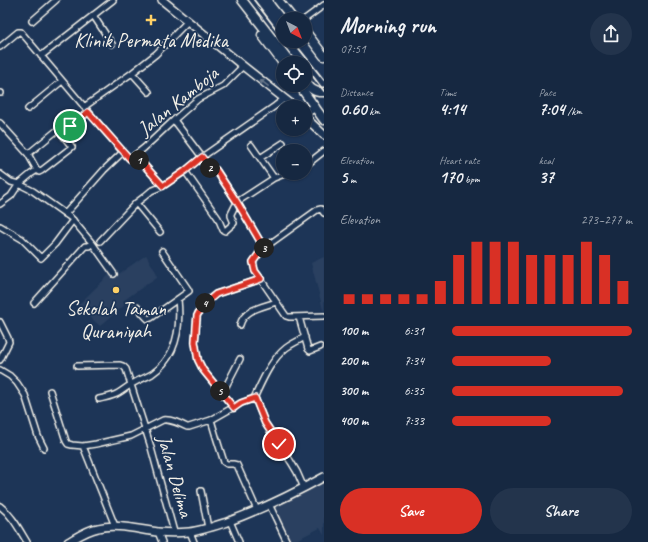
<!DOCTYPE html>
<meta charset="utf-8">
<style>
body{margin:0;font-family:Caveat,sans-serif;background:#23344c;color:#f1f3f6;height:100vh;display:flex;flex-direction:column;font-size:15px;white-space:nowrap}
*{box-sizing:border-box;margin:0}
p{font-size:13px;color:#9ea6b1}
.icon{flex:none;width:22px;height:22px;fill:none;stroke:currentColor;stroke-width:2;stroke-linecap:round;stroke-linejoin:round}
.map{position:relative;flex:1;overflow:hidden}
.panel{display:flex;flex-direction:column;background:#162841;width:324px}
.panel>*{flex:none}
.needle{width:26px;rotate:138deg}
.fabs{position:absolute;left:276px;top:12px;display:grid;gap:8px}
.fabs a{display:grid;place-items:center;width:36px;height:36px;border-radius:50%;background:#162841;box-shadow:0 1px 3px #0004,0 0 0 1px #35445a;font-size:20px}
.pin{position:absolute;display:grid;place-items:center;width:34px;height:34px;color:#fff;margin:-17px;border:2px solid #fff;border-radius:50%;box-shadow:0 1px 4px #0007}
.km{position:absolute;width:20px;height:20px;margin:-10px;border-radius:50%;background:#222;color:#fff;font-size:11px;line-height:20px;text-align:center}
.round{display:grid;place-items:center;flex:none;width:42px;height:42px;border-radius:21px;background:#23344c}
.overview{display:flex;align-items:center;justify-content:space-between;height:68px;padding:0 16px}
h1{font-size:22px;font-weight:600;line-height:30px}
.figures{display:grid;grid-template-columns:repeat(3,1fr);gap:6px;height:68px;padding:4px 16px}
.figures div{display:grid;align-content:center}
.figures b{font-size:17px;font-weight:600}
.figures small{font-size:11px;font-weight:400}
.figures p{font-size:11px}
.chart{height:112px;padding:8px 16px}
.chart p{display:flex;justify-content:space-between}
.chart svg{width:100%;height:72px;margin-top:4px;stroke:#d93025;stroke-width:6}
.action{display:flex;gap:8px;margin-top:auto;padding:8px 16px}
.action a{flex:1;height:46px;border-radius:24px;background:#d93025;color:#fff;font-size:16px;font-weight:600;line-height:46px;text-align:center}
.action a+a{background:#23344c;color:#f1f3f6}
ul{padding:0 16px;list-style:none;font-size:13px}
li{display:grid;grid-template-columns:64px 48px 1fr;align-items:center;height:30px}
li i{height:10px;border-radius:5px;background:#d93025}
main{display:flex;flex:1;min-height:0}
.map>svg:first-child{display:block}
</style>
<main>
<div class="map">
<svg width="324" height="542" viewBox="0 0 324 542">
<rect width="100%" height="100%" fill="#1d3557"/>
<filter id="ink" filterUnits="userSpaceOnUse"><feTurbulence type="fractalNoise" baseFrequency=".025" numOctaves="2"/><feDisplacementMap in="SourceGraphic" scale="8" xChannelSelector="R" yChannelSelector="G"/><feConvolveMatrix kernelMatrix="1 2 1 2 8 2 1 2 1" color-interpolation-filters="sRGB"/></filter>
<g filter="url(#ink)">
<path fill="#2a4060" d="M146 255 156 272 157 277 123 301 125 305 100 326 77 306 110 274 113 278Z
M324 257V313L311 263Z
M324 482V535L320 528 292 542H286L270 509Z"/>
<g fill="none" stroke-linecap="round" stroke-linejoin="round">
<g stroke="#f4f1e8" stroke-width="8">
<path id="street" d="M93 15 112 44
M305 19 324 5
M32 21 56 0
M0 47 18 32H21L104 130 123 152
M41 56 113 0
M132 73 149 92
M0 93H1
M84 107 132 73 156 54 188 21
M28 109 62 81
M174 120 211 169 216 170 237 202 264 248
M0 123 28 154 37 170
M251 145 274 178
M28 154 66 123 70 126H72L88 112
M136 156 163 186
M260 158 283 143
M305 166 324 151
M185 171 218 218 223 230 225 231 234 223 231 216V214L237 202 274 178 287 173
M0 174 11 182 19 184 33 191 71 218 92 243 114 274
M136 203 160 232
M0 204 11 196 19 184 31 174 37 170 39 172 41 171 72 147 58 129
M324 213 321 209 317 210 264 248 260 252 253 262 255 271 286 316 289 317 324 316
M65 214 104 170 123 152 130 159 144 148 174 120 198 99 223 86 243 66
M0 226 22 239 41 258 55 244 73 220
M100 241 136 203 144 197 151 191 163 186 185 171 202 157 275 106 284 99
M34 303 85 246H89L92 243
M137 307 147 318 148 319 151 318 189 291 188 289 162 251
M299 317 308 349 310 351 320 347
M0 322 8 338 9 342 0 360
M240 325C244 309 263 307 276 302
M77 366 120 365 123 366 126 369 150 444 174 532
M0 370 10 376 17 383 25 395 38 436 44 448
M50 391 66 441 68 444 72 445 83 446 96 444 131 436 163 420C171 419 179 423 187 427H189L211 420 241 403 255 398
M222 394 240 359
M99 399C103 398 109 397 114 395 120 393 126 387 132 384 138 380 145 378 152 374 177 357 181 328 178 299
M234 408 203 370 198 360 195 342 197 316 202 305 216 294 261 279
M211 420 217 440 224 462 227 464H233L237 465 257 510
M83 446 115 526
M304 488 297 472 291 462 265 423 255 398V396C263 379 271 360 286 348 291 344 298 341 305 337
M201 491 208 528
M269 504 287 542
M0 506C12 515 19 529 27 542
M230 521 239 542
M158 532 162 542
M190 532 194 542"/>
</g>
<g stroke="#f4f1e8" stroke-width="10">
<path id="secondary" d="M162 0 243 66 295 107
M305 117 324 135
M68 542C77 537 87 530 98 528 117 523 139 530 158 532 168 533 179 533 189 532 201 531 215 526 227 522 260 510 293 494 324 477"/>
</g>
<g stroke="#f4f1e8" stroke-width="11">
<path id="primary" d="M242 0 291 63
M278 0 293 19
M305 31 324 56
M262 35 283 63
M305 81C310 88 314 93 324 92
M299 85 324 120
M305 110 308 111 315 107"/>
</g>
<use href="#street" stroke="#1d3557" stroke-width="5"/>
<use href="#secondary" stroke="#1d3557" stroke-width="7"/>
<use href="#primary" stroke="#1d3557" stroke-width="8"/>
<path stroke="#f4f1e8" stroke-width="2" d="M254 0 283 38
M293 41 324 80
M305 66 324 91"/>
</g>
<defs><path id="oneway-solid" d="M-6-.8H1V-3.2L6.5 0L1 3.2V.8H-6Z"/></defs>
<use fill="#68778a" href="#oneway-solid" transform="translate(264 83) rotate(-142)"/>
</g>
<g fill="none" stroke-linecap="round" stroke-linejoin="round" filter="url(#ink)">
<g stroke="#fff" stroke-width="8">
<path id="route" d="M70 126 74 125 88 112 104 130 130 159 136 156 163 186 185 171 202 157 211 169 216 170 237 202 264 248 260 252 253 262 255 271 261 279 216 294 202 306 197 316 195 342 198 360 203 370 234 408 241 403 255 398 265 423 279 444"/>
</g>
<use href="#route" stroke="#d93025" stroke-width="5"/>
</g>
<g fill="#ffd166" stroke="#1d3557" stroke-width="1.5">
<path d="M149 14h4v4h4v4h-4v4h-4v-4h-4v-4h4z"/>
<circle cx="116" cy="290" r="4"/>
</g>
<g text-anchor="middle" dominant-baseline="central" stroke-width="3.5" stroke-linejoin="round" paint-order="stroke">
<g font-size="20" fill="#f4f1e8" stroke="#1d3557">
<text x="151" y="40">Klinik Permata Medika</text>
<text x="116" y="308">Sekolah Taman<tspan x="116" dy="23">Quraniyah</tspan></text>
</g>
<g font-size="20" fill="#f4f1e8" stroke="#1d3557">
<text transform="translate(178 101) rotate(-39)">Jalan Kamboja</text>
<text transform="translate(175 476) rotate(74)">Jalan Delima</text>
</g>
</g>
</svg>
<div class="fabs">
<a><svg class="needle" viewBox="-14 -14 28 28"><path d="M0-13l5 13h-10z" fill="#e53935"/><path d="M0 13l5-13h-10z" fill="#9ea6b1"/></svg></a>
<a><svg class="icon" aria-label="locate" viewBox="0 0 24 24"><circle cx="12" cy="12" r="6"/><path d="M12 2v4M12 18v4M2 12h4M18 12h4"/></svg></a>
<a>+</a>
<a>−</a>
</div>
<div class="pin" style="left:70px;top:126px;background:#1e9e55"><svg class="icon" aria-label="arrive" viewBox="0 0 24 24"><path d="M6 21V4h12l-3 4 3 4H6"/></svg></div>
<div class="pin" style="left:279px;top:444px;background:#d93025"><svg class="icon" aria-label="check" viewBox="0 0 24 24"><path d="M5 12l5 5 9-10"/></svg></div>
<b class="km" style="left:139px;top:160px">1</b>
<b class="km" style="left:210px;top:168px">2</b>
<b class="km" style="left:264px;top:248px">3</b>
<b class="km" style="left:205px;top:303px">4</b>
<b class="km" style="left:220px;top:391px">5</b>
</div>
<section class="panel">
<div class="overview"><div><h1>Morning run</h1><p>07:51</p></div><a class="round"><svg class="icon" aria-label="share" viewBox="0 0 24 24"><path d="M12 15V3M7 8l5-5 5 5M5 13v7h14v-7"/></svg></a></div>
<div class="figures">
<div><p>Distance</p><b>0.60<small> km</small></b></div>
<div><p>Time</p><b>4:14</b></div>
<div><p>Pace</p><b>7:04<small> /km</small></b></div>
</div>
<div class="figures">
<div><p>Elevation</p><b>5<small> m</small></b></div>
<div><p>Heart rate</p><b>170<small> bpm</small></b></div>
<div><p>kcal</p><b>37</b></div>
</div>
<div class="chart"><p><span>Elevation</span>273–277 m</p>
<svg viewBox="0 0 160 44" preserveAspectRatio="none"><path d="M5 44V38M15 44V38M25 44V38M35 44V38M45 44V38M55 44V30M65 44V14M75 44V6M85 44V6M95 44V6M105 44V14M115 44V14M125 44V14M135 44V6M145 44V14M155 44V30"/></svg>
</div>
<ul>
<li><b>100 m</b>6:31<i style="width:100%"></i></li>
<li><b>200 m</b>7:34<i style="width:55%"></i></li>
<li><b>300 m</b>6:35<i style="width:95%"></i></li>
<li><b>400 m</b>7:33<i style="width:55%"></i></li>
</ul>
<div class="action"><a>Save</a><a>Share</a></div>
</section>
</main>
